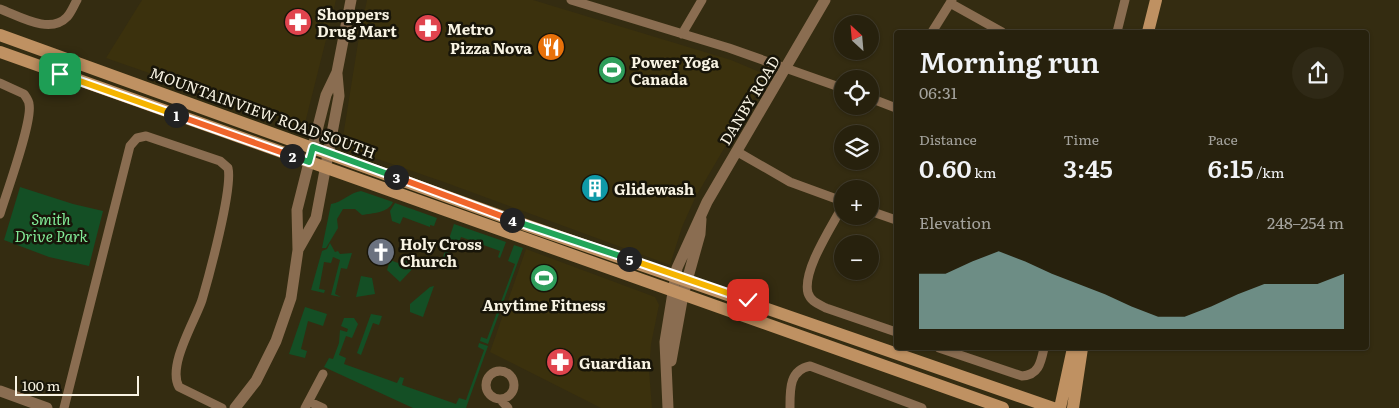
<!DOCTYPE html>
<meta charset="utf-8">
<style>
body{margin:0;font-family:Literata,serif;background:#2f2916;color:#f1f3f6;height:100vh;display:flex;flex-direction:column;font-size:19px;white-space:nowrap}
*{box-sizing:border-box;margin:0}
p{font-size:16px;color:#a4a39d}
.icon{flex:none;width:28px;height:28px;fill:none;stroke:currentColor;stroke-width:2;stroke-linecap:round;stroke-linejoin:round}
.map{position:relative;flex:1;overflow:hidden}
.sheet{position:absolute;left:894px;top:30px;width:475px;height:320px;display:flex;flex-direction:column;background:#27210d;border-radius:5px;box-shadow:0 1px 4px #0004,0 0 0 1px #433e2e}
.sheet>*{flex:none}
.needle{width:32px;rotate:334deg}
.buttons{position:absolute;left:834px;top:15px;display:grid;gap:10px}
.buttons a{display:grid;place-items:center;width:45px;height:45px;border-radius:50%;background:#27210d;box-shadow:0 1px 4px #0004,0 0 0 1px #433e2e;font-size:25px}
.scale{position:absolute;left:15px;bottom:12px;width:124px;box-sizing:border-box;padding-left:5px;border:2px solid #f8f3e3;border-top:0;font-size:14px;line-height:18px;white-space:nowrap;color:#f8f3e3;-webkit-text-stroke:4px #181509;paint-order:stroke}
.pin{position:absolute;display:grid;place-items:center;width:42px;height:42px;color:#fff;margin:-21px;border-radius:10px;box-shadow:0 2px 8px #0006}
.km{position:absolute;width:25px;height:25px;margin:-12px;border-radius:50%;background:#222;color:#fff;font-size:14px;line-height:25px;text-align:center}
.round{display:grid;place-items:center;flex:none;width:52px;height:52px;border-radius:26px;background:#2f2916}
.headline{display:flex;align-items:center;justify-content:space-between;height:85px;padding:0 25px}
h1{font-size:28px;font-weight:600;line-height:38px}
.metrics{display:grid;grid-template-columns:repeat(3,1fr);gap:8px;height:85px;padding:5px 25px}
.metrics div{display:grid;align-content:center}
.metrics b{font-size:25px;font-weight:600}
.metrics small{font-size:14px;font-weight:400}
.metrics p{font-size:14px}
.chart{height:140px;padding:10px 25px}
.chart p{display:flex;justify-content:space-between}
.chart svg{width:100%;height:90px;margin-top:5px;fill:#8bbbb9;opacity:.7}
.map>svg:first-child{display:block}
</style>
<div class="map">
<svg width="1399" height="408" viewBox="0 0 1399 408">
<rect width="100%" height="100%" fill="#342c11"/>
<path fill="#3b310d" d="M142 0H336L304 127 106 58Z
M367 0H533L731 60 767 75 695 198 682 227 670 265 444 182 366 155 347 151 342 143 358 43Z
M526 249 655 297 659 305 651 344 649 370 652 408H601L490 352Z"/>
<path fill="#144f25" d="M20 187 73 204 103 211 89 266 49 257 4 240Z
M361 191 393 202C388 213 373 213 362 215L355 209H343L337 219 338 228 326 248H322L331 204C343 202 349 193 361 191Z
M395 203 437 218 434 226 430 225V227L403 217 400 224 392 221 390 211Z
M454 224 506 242 500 258 498 257 500 251 461 237 458 245 452 243 446 258 453 261 452 264 445 261 443 257Z
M330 243 335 252 338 251 340 254 352 253 347 269 341 268 335 294 341 297 331 295 340 260 333 257 331 263 324 262 319 289 325 290 324 293 311 290 322 251 327 249Z
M514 245 523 248 488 344 480 341 481 337 487 339 515 264 508 261Z
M400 258 418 263 400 282 387 270 390 260 398 263Z
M361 276 372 278 375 294 356 297Z
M434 286 423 317 410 312V304L430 287Z
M305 307 327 314 323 326 308 321 301 349 307 351 305 358 289 354Z
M371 314 382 316 379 325 373 323 361 355 357 353Z
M344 318H354L358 324 352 338 346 336 339 355 346 358 344 364 397 383 400 377 404 378 402 385 456 404 459 398 466 400 484 350 478 347 479 343 488 346 466 408H413L324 367 329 358 333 359 339 343 340 330 347 332 348 329 341 326Z"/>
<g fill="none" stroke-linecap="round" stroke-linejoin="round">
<path stroke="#8a6d51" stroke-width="9" d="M571 0 729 48 842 88
M950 3 1002 32
M0 9C19 16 50 35 67 17 71 13 74 5 77 0
M932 32 952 0
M1117 32 1125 0
M682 34 702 0
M0 83 24 94C26 97 29 101 29 104 33 121 6 194 0 214
M870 98 896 108
M736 151 790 182 842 201
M842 207C832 226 802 271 808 293 811 302 819 304 826 308L896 332
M870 211 896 220
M939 348 1022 376C1039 375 1041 362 1044 348
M486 385a14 14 0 1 1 28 0a14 14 0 1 1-28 0Z
M500 399 508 408
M310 402 323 408
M64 408 130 146 137 138 146 136 220 161 228 168C233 188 209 276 202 300 195 321 167 366 179 387L222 408
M305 408 323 374
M790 408C790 390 789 370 810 366L922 408"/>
<path stroke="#8a6d51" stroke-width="11" d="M299 248 316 218 339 96 337 74
M671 361 683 295 700 234 701 219
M0 391 47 408
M235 408 256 381 276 341 291 298 298 250 297 210 326 95 337 72 351 0
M668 408 665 342 677 268 707 202 825 0"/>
<path stroke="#bf9162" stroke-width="12" d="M1148 32 1156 0
M0 35 517 222 1053 408
M0 52 1003 408
M1060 408 1073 348
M1073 408 1082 348"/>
</g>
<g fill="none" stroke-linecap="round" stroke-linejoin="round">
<g stroke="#fff" stroke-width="10">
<path id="split-1" d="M60 74 176 115"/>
</g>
<g stroke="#fff" stroke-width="10">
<path id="split-2" d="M176 115 292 156"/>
</g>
<g stroke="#fff" stroke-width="10">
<path id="split-3" d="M292 156 309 162 313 147 396 177"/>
</g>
<g stroke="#fff" stroke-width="10">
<path id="split-4" d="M396 177 512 220"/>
</g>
<g stroke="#fff" stroke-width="10">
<path id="split-5" d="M512 220 629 259"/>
</g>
<g stroke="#fff" stroke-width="10">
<path id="split-6" d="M629 259 748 300"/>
</g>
<use href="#split-1" stroke="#f5b400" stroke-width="6"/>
<use href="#split-2" stroke="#f0652b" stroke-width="6"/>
<use href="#split-3" stroke="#22a559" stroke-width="6"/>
<use href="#split-4" stroke="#f0652b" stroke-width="6"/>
<use href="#split-5" stroke="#22a559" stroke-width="6"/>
<use href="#split-6" stroke="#f5b400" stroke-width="6"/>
</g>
<defs>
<g id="pharmacy-disc" transform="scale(1.4375)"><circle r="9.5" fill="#e0444e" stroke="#181509"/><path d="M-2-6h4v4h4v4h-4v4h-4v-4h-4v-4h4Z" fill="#fff"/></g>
<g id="restaurant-disc" transform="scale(1.4375)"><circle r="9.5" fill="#e8710a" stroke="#181509"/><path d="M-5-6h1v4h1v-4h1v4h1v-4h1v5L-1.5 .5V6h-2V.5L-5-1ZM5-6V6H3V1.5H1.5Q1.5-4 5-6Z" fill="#fff"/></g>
<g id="stadium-disc" transform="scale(1.4375)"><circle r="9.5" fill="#2e9e5b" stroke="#181509"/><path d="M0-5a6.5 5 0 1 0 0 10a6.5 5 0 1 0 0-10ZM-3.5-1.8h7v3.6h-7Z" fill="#fff"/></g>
<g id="building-disc" transform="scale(1.4375)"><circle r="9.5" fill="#0f9aa8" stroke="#181509"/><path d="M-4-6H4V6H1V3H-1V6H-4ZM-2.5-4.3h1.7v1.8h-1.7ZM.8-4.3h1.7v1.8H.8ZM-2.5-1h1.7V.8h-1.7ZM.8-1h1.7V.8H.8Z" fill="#fff"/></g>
<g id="church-disc" transform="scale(1.4375)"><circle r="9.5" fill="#6b7280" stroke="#181509"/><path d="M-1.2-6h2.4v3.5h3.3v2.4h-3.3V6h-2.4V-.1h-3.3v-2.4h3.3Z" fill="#fff"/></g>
</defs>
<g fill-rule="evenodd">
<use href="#pharmacy-disc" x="298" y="22"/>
<use href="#pharmacy-disc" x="428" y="28"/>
<use href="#restaurant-disc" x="551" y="47"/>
<use href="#stadium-disc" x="612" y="70"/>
<use href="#building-disc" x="595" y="188"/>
<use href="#church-disc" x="381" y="252"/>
<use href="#stadium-disc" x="544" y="278"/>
<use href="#pharmacy-disc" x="560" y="362"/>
</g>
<g text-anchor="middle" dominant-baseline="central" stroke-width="5" stroke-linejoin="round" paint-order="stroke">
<g font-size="15" font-weight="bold" fill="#f8f3e3" stroke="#181509" text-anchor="start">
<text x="317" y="13">Shoppers<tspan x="317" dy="17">Drug Mart</tspan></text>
<text x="447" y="28">Metro</text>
<text x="532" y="47" text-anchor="end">Pizza Nova</text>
<text x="631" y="61">Power Yoga<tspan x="631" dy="17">Canada</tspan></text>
<text x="614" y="188">Glidewash</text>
<text x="400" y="243">Holy Cross<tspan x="400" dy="17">Church</tspan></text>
<text x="544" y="304" text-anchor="middle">Anytime Fitness</text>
<text x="579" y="362">Guardian</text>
</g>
<g font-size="15" fill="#f8f3e3" stroke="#181509">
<text transform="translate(749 100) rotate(-59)">DANBY ROAD</text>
<text transform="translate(263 112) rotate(20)">MOUNTAINVIEW ROAD SOUTH</text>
</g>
<g font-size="15" font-style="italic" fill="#82ec98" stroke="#181509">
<text x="51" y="218">Smith<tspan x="51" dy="17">Drive Park</tspan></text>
</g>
</g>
</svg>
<div class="buttons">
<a><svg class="needle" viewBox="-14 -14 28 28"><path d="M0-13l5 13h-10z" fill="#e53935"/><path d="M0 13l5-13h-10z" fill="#a4a39d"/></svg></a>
<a><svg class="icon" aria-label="locate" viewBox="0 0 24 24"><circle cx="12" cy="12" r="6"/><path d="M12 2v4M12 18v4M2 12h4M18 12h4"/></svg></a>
<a><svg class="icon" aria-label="layers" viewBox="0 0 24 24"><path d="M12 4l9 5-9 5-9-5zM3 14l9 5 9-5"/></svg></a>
<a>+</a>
<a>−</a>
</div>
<div class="scale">100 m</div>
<div class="pin" style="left:60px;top:74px;background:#1e9e55"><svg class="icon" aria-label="arrive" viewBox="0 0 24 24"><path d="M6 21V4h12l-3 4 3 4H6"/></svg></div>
<div class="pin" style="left:748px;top:300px;background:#d93025"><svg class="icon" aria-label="check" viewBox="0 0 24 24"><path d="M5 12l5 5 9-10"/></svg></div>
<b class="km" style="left:176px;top:115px">1</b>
<b class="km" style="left:292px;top:156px">2</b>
<b class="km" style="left:396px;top:177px">3</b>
<b class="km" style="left:512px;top:220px">4</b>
<b class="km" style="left:629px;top:259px">5</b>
<section class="sheet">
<div class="headline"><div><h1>Morning run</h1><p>06:31</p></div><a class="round"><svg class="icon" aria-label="share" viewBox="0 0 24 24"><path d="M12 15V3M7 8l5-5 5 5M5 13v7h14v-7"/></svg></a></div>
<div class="metrics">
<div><p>Distance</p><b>0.60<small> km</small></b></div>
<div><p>Time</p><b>3:45</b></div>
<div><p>Pace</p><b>6:15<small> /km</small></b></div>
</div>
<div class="chart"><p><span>Elevation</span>248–254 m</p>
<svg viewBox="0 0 160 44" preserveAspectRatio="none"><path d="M0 44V17L10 17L20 11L30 6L40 11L50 17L60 22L70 27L80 33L90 38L100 38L110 33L120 27L130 22L140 22L150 22L160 17V44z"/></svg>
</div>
</section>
</div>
